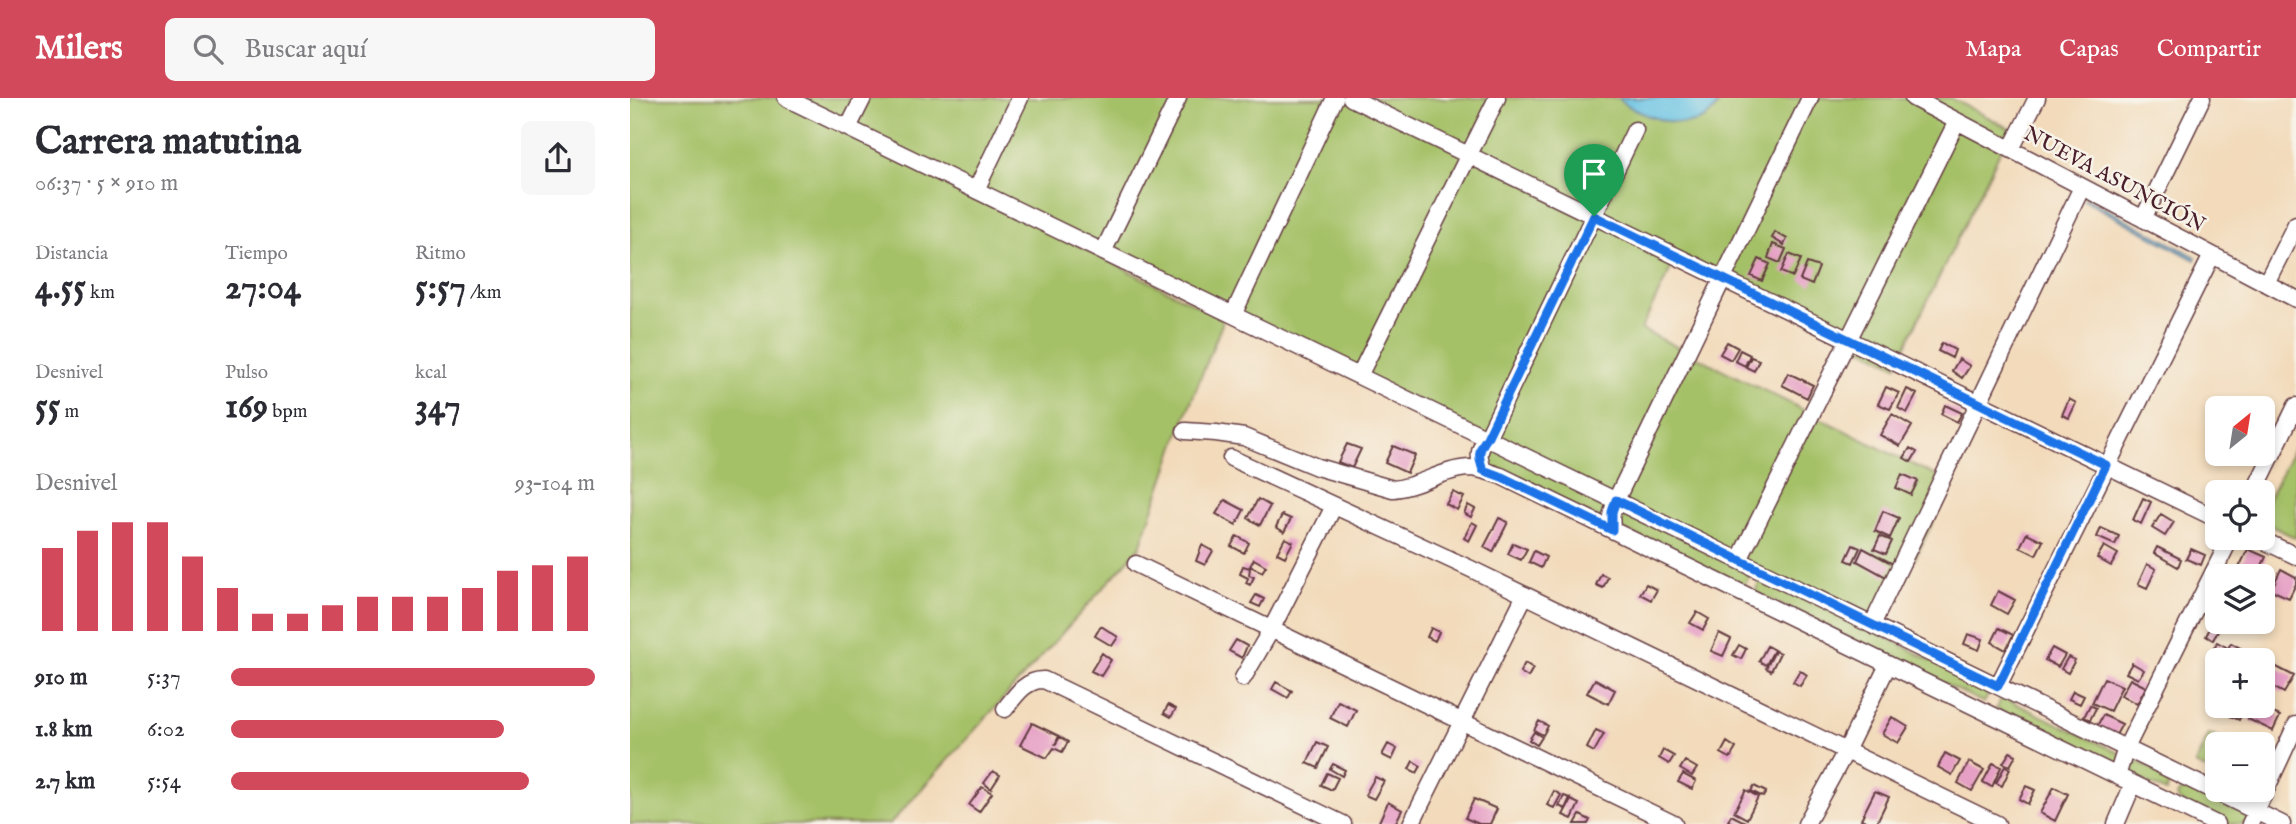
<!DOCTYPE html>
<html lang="es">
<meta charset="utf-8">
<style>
body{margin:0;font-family:"IM FELL English",serif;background:#f7f7f7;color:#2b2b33;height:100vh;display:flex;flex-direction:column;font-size:26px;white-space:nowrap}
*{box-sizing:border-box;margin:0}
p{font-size:23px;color:#7c7c81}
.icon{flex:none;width:38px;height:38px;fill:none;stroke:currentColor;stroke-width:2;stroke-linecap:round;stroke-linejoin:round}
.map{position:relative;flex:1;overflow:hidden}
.side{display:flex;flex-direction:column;background:#fff;width:630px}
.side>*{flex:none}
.needle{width:46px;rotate:30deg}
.fabs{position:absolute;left:1575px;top:298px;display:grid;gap:14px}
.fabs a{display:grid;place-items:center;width:70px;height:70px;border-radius:10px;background:#fff;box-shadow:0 4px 10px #0003;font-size:35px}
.pin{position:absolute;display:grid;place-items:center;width:60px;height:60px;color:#fff;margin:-72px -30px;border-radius:50% 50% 50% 0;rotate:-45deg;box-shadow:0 0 7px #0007}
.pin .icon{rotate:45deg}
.round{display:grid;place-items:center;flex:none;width:74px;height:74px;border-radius:10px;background:#f7f7f7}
.summary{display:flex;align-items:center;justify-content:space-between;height:119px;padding:0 35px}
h1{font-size:38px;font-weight:700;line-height:52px}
.figures{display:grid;grid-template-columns:repeat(3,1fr);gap:10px;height:119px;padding:7px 35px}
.figures div{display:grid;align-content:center}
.figures b{font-size:35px;font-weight:700}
.figures small{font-size:19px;font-weight:400}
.figures p{font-size:19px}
.chart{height:196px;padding:14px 35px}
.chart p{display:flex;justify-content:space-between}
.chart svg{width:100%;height:126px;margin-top:7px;stroke:#d1495b;stroke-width:6}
ul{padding:0 35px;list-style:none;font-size:23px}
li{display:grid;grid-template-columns:112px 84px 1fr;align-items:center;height:52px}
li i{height:18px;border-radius:9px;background:#d1495b}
header{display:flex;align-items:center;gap:42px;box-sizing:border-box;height:98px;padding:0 35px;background:#d1495b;color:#fff}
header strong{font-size:33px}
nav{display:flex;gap:38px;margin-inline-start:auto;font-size:24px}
.search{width:490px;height:63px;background:#f7f7f7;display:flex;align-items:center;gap:18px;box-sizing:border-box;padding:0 24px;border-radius:10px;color:#7c7c81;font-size:26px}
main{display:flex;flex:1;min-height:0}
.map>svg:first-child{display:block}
</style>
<header>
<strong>Milers</strong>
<div class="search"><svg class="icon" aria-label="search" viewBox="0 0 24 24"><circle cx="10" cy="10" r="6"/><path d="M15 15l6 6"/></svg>Buscar aquí</div>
<nav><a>Mapa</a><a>Capas</a><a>Compartir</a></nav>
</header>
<main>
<section class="side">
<div class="summary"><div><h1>Carrera matutina</h1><p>06:37 · 5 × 910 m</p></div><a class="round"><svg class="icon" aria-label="share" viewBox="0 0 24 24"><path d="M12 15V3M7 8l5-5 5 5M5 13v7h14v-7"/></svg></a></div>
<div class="figures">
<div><p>Distancia</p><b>4.55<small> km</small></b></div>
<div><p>Tiempo</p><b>27:04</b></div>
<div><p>Ritmo</p><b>5:57<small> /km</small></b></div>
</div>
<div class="figures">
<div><p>Desnivel</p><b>55<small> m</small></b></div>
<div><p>Pulso</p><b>169<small> bpm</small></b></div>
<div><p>kcal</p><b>347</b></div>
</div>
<div class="chart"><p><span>Desnivel</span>93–104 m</p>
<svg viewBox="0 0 160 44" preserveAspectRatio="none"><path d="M5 44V15M15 44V9M25 44V6M35 44V6M45 44V18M55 44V29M65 44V38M75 44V38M85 44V35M95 44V32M105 44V32M115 44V32M125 44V29M135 44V23M145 44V21M155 44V18"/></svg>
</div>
<ul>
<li><b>910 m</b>5:37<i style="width:100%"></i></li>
<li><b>1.8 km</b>6:02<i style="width:75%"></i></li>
<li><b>2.7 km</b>5:54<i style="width:82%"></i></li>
</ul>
</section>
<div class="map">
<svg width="1666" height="726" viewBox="0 0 1666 726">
<rect width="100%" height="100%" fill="#f7f3e8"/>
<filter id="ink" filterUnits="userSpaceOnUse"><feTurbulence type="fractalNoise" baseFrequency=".0143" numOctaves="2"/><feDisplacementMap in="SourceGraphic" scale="14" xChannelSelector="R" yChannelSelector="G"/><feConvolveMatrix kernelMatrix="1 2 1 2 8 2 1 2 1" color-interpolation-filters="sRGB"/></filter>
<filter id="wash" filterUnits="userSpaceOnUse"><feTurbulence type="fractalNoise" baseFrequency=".00686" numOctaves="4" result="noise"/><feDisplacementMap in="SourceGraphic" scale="28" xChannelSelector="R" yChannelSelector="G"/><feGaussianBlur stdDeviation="1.57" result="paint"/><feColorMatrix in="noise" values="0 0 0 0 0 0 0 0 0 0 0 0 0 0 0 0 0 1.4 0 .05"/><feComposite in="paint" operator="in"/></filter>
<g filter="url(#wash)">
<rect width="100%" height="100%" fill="#f2daba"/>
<path fill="#a5c168" stroke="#78704a" stroke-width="2" d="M0 0H154L592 220V226L555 319 510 449 260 726H0Z
M158 0H1321L1381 31 1266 268 1048 156 1011 231 1322 386 1248 535 1360 593 1354 605 1125 494 1130 482 1120 477 1114 488 853 366 862 349Z
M1666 345V440L1633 424V412Z
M1372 599 1542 680 1536 694 1366 611Z
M1579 636 1599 646H1587V677L1565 666Z
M1555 686 1638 726H1596L1549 703 1547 698Z"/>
<path fill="#66c2e4" stroke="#587088" stroke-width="2" d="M989 0H1092C1088 7 1080 18 1073 21 1052 32 1004 17 989 0Z
M1456 100 1566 159 1565 162 1454 102Z"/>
<g id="blocks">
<path fill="#e69fc5" d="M1145 134 1157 141 1154 147 1142 140Z
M1143 146 1156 151 1150 165 1138 160Z
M1159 156 1171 161 1163 179 1151 174Z
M1129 161 1140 166 1132 183 1121 178Z
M1177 165 1189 169 1182 187 1170 182Z
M1097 244 1108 250 1101 262 1090 256Z
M1312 245 1325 252 1322 260 1308 253Z
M1110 252 1120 257 1115 268 1105 263Z
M1121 259 1129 262 1124 273 1116 269Z
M1329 261 1340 268 1332 280 1322 273Z
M1158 275 1183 287 1177 300 1152 287Z
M1256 289 1269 295 1260 311 1248 306Z
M1277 291 1287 296 1277 315 1268 310Z
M1439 301 1446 305 1439 320 1432 317Z
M1315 307 1332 315 1327 324 1311 316Z
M1262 316 1282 328 1270 348 1250 337Z
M717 346 731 351 722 370 708 364Z
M763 348 785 357 777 375 755 365Z
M1280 350 1287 354 1281 364 1274 360Z
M1272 376 1288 383 1281 397 1266 390Z
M823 394 834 399 827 412 816 406Z
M1513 400 1521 404 1511 426 1503 422Z
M628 401 640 408 630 427 618 420Z
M595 402 614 412 606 427 586 416Z
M838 407 845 411 841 419 834 415Z
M1253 413 1269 420 1260 440 1245 433Z
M1531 416 1544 424 1535 438 1522 430Z
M652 417 661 421 654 434 646 429Z
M869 420 878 424 863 454 854 449Z
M842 424 847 427 839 443 834 440Z
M1471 430 1489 438 1485 447 1467 439Z
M1397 435 1413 443 1406 457 1390 449Z
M607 438 619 445 614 455 601 448Z
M1250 438 1262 443 1256 456 1244 451Z
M655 440 663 444 655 459 647 455Z
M883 445 897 451 891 462 878 456Z
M572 447 583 453 575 467 566 463Z
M1223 447 1230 450 1223 465 1216 462Z
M1474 448 1488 456 1481 468 1467 460Z
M1527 449 1551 461 1548 469 1524 455Z
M1233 450 1263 466 1256 479 1227 463Z
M1561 451 1575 457 1571 467 1556 461Z
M1618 451 1636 459 1627 478H1605Z
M904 453 916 459 911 470 899 464Z
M624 461 636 468 632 474 620 468Z
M1517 466 1526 471 1517 490 1508 486Z
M613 468 620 470 619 477 624 479 620 487 616 485 618 480 610 476Z
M1651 471 1666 479V486L1659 500 1641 492Z
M971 476 978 479 973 490 966 487Z
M1016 486 1027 492 1021 502 1010 496Z
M1368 493 1385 502 1377 516 1361 507Z
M626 497 634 501 630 509 621 505Z
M1067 514 1079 521 1073 532 1060 525Z
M1582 526 1590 529 1583 542 1576 538Z
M471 528 488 539 482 548 465 538Z
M801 530 809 534 805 543 797 539Z
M1369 530 1383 537 1376 552 1362 544Z
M1089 535 1101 541 1093 558 1081 553Z
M1338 536 1353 541 1349 552 1334 546Z
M606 542 617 548 612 560 599 553Z
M1587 544 1596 549 1590 562 1580 559Z
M1601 545 1621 556 1618 562 1592 561Z
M1109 547 1116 551 1111 561 1103 557Z
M1137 548 1144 552 1136 567 1129 563Z
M1422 550 1435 557 1428 569 1415 562Z
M1145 553 1150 555 1141 573 1136 570Z
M472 555 481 562 471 578 461 573Z
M1438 559 1445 562 1438 575 1431 571Z
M1633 562 1664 578 1654 595 1633 584Z
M895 565 903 570 898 579 890 574Z
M1502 565 1514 572 1508 581 1496 575Z
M1170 572 1177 577 1170 588 1163 584Z
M1474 580 1492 588 1480 613 1462 605Z
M965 581 985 592 978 606 957 595Z
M1500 581 1516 589 1507 606 1491 597Z
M646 584 662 593 658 600 642 591Z
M1443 593 1454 598 1450 606 1439 601Z
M708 603 726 612 718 629 700 620Z
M538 607 546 611 541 619 534 615Z
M1460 607 1466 610 1460 622 1454 619Z
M1605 607 1615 610 1609 622 1600 618Z
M1625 607 1650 618 1643 633 1618 621Z
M1473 617 1492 626 1486 637 1467 628Z
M1262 619 1278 629 1268 645 1252 636Z
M909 623 918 628 913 637 904 632Z
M402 625 429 638 425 647 430 639 438 644 432 654 424 650 417 660 390 647Z
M966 632 974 636 964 654 957 650Z
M904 634 912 639 907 647 899 642Z
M687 644 698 649 688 670 677 665Z
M1097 644 1106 650 1100 660 1091 655Z
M758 646 767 651 762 662 752 657Z
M1033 652 1044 658 1039 666 1029 660Z
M1380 654 1386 657 1380 668 1373 665Z
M1315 655 1330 663 1322 677 1308 669Z
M783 663 791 668 787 675 779 671Z
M1055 663 1067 670 1062 678 1050 671Z
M1339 664 1354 672 1342 693 1328 685Z
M1363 665 1371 669 1362 689 1353 684Z
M703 666 715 672 712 678 700 671Z
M1375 668 1380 671 1372 688 1366 685Z
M363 673 370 677 361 691 354 685Z
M697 675 708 680 702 692 691 687Z
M1053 676 1066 683 1062 691 1048 684Z
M745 679 754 683 744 701 735 697Z
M1124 688 1136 694 1133 699 1121 693Z
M1396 688 1405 692 1398 706 1389 701Z
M352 689 362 695 349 714 339 707Z
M1424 689 1438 696 1425 723 1410 715Z
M1116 692 1128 699 1117 721 1104 714Z
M924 693 931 697 924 710 917 707Z
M1245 693 1259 699 1246 726H1241L1231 721Z
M934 698 940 700 935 711 929 708Z
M844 701 867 711 860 726H849L835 720Z
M941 702 949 706 942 721 933 717Z
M758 704 772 712 765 726H748Z
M950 717 960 722 958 726H945Z
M1101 717 1115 724 1113 726H1105L1098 723Z"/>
</g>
</g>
<g filter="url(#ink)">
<use href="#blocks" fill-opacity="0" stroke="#633b40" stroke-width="2"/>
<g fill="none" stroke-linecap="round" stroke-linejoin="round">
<g stroke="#633b40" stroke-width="19">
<path id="minor" d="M156 0 1652 726
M721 0 1587 421
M1283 0 1666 201
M218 30 233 0
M1381 51 1407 0
M346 92 390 0
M1513 121 1572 0
M473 154 548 0
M1636 185 1666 126
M603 217 705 0
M729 278 867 0
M555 333 586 335 614 339 687 369 763 391C789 389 813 371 839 370 850 370 861 375 871 378L1586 726
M601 360 841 471 1367 726
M853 372C848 358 848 352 857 340L1005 32
M1624 394 1666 308
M982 432 981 418 986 402 1180 0
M1626 439 1666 458
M1109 462 1327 23
M506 466 1044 726
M1242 527 1452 89
M613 580 641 532 704 408
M1368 588 1582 157
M375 611C385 598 396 581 414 582L713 726
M1487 678 1496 650 1601 439
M781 726 895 497
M1176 726 1216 653 1258 567
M1486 726 1503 686
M1620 726 1666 627"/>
</g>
<use href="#minor" stroke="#fff" stroke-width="16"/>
</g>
</g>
<g fill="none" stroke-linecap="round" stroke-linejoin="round" filter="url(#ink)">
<g stroke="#fff" stroke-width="14">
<path id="route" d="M964 118 1476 367 1368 588 986 402 982 414V432L872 379 853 372C848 358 848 352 857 340Z"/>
</g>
<use href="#route" stroke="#1a73e8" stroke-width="9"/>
</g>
<g text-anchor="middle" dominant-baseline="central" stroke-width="5" stroke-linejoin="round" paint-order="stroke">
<g font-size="21" fill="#4a1f2b" stroke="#f7f3e8">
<text transform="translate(1484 82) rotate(28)">NUEVA ASUNCIÓN</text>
</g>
</g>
</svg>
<div class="fabs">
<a><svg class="needle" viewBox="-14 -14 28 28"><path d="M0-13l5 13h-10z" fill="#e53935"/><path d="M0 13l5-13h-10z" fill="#7c7c81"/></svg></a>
<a><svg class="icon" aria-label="locate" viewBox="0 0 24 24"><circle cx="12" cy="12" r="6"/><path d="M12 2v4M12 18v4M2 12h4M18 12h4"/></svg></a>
<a><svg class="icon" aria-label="layers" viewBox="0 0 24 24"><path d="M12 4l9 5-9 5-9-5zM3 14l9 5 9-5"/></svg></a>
<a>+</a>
<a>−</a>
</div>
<div class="pin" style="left:964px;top:118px;background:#1e9e55"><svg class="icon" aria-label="arrive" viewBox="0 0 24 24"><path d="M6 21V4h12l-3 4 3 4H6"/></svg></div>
</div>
</main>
